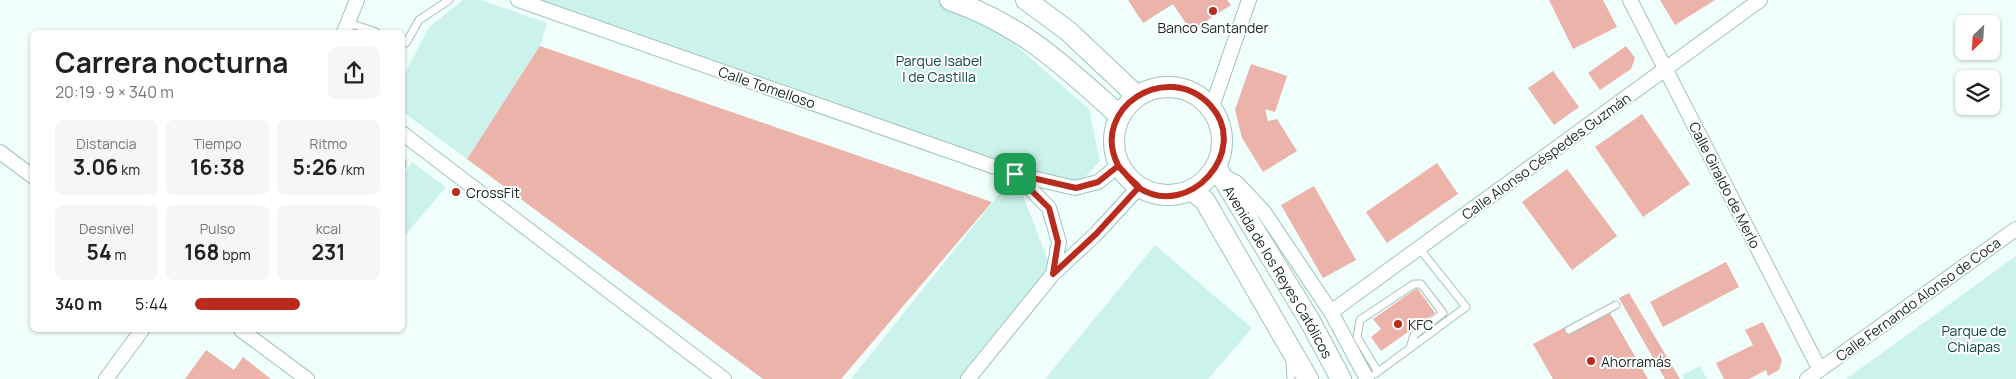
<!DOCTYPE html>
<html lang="es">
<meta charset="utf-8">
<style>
body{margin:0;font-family:Manrope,sans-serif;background:#f6f6f6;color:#222;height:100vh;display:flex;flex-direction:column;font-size:19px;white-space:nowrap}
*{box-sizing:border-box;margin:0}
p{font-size:16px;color:#767676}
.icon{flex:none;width:28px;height:28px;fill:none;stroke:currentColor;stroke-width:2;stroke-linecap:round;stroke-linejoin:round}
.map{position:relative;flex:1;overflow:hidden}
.panel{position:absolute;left:30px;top:30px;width:375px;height:302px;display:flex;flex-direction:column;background:#fff;border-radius:8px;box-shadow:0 1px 4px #0004}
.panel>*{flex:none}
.needle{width:32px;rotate:205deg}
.fabs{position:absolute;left:1955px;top:15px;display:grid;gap:10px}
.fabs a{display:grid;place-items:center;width:45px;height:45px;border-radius:8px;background:#fff;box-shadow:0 1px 4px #0004;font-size:25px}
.pin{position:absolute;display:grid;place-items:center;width:42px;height:42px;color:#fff;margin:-21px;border-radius:10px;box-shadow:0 2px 8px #0006}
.round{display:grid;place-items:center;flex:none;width:52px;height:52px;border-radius:8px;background:#f6f6f6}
.headline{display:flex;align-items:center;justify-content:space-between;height:85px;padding:0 25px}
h1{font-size:28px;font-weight:700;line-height:38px}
.figures{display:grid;grid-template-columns:repeat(3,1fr);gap:8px;height:85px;padding:5px 25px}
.figures div{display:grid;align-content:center;border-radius:8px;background:#f6f6f6;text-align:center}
.figures b{font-size:21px;font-weight:700}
.figures small{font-size:14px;font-weight:400}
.figures p{font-size:14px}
ul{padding:0 25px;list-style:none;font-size:16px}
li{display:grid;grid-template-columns:80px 60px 1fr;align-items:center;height:38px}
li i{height:12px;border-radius:6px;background:#b82b1d}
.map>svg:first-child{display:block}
</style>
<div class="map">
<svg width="2016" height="379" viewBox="0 0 2016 379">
<rect width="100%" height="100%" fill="#f0fffc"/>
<path fill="#ccf3eb" d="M463 0H481L547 23 540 46 467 159 403 112 402 70 406 71 429 27Z
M533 0H950L974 9 1089 109 1100 161 1075 188Z
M412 162 446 187 403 238V175Z
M1015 174 1053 274 966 379H851Z
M1155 245 1252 328 1208 379H1045Z
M2016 256V379H1846Z
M1700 366 1707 379H1684L1682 375Z"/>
<path fill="#ebb3a9" d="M1128 0H1227L1231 5 1191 31 1173 4 1143 23Z
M1549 0H1603L1617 27 1573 49Z
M1660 0H1715L1675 25Z
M540 46 992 202 841 379H763L467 159Z
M1626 46 1635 58 1631 69 1600 90 1588 73Z
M1251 64 1287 76 1275 112 1265 109 1268 121 1277 119 1297 151 1263 172 1242 138 1235 110Z
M1553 71 1579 107 1554 125 1528 88Z
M1642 114 1690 184 1643 217 1595 147Z
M1437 163 1458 194 1387 243 1366 212Z
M1567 169 1617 236 1572 270 1522 202Z
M1314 186 1356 260 1323 278 1281 205Z
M1726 262 1739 287 1663 327 1650 302Z
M1417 288 1435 313 1381 351 1371 337 1381 329 1373 319Z
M1629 293 1680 379H1665L1619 298Z
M1610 313 1648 379H1553L1533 344 1567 326 1571 333Z
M1763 322 1782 360 1779 370 1768 376 1766 370 1749 379H1724L1716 363 1753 345 1745 330Z
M206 350 234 370 243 357 271 379H185Z"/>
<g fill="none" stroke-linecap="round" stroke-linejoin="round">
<g stroke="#9fc3bc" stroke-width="9">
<path id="service" d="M349 23 376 32
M402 42 406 43 419 20 449 0
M402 162V166
M1569 330 1616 305
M1290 361 1291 379
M1378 372 1357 337 1360 320 1414 284H1421L1443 313 1414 335 1410 348
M1375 374 1466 307 1419 248"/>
</g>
<g stroke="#9fc3bc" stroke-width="16">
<path id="minor" d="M518 0 1015 174 1075 188 1098 182 1118 166
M1630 0 1820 370
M344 32 357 0
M1212 107 1249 0
M402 133 724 379
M0 152 32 176
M1016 174 1049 208 1059 242 1053 274
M1221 175 1237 183 1264 212 1331 312 1367 379
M1331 312 1760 0
M241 330 307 379
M106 379 142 330
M968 379 1053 274 1096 234 1139 187
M1807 379 2016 229"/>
</g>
<g stroke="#9fc3bc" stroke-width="22">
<g id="secondary">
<path d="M950 0C1022 25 1063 65 1119 115"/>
<path d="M1026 0 1068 31 1136 95"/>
<circle cx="1168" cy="141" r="54"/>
<path id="s1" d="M1216 167 1310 321 1341 379"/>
<path d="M1192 190 1205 201 1308 379"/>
</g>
</g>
<use href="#service" stroke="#fff" stroke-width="7"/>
<use href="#minor" stroke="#fff" stroke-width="14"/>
<use href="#secondary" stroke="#fff" stroke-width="20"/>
</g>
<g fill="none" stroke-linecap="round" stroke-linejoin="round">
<g stroke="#fff" stroke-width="10">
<path id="route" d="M1015 174 1076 188 1098 182 1118 166C1125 172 1132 183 1139 188 1189 220 1251 151 1211 106 1167 58 1089 109 1118 165 1123 173 1133 181 1139 187L1096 234 1053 274 1058 242 1049 208 1015 174"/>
</g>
<use href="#route" stroke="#b82b1d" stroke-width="6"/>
</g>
<g fill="#b82b1d" stroke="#fff" stroke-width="2">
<circle cx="1213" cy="11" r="5"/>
<circle cx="456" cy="192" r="5"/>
<circle cx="1398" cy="324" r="5"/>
<circle cx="1591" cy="361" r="5"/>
</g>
<g text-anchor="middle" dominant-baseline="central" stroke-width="4" stroke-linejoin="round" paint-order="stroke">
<g font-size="14" fill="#172522" stroke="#fff" text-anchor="start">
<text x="1213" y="27" text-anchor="middle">Banco Santander</text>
<text x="466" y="192">CrossFit</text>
<text x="1408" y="324">KFC</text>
<text x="1601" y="361">Ahorramás</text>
</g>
<g font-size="14" fill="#0c463e" stroke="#fff">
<text x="939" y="60">Parque Isabel<tspan x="939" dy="16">I de Castilla</tspan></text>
<text x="1974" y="330">Parque de<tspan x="1974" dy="16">Chiapas</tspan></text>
</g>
<g font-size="14" fill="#172522" stroke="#fff">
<text transform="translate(767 87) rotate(19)">Calle Tomelloso</text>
<text transform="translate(1546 156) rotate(-36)">Calle Alonso Céspedes Guzmán</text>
<text transform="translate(1725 185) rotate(63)">Calle Giraldo de Merlo</text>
<text stroke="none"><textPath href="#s1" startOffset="122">Avenida de los Reyes Católicos</textPath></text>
<text transform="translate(1918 299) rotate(-36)">Calle Fernando Alonso de Coca</text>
</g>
</g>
</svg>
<div class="fabs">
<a><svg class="needle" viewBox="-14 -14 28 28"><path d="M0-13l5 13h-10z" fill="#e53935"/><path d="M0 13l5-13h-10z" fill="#767676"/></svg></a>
<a><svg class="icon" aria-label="layers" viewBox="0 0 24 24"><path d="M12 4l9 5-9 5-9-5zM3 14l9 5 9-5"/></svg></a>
</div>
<div class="pin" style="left:1015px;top:174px;background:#1e9e55"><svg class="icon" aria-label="arrive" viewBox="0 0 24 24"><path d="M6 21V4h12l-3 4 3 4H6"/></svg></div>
<section class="panel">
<div class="headline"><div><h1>Carrera nocturna</h1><p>20:19 · 9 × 340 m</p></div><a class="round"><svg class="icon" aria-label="share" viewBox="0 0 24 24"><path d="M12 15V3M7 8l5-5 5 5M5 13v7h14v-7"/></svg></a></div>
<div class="figures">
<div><p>Distancia</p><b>3.06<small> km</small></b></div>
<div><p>Tiempo</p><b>16:38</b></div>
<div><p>Ritmo</p><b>5:26<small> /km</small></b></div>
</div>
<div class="figures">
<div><p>Desnivel</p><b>54<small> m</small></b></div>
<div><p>Pulso</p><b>168<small> bpm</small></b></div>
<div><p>kcal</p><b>231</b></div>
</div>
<ul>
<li><b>340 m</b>5:44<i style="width:57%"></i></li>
</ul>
</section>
</div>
